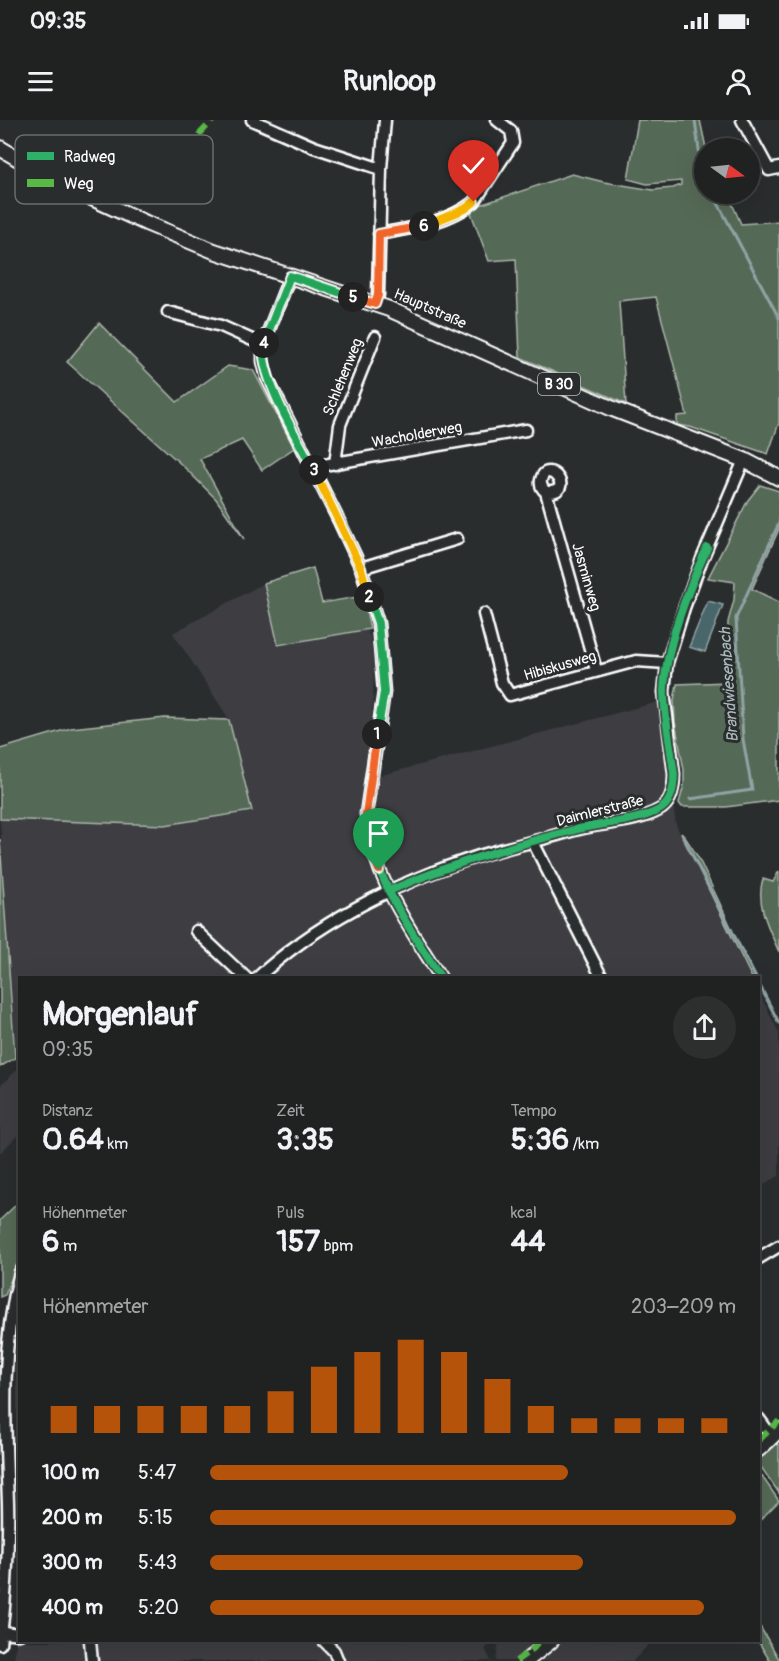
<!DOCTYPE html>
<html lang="de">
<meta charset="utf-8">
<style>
body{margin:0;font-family:Pangolin,sans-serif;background:#2d2f2f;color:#f1f3f6;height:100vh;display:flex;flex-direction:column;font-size:22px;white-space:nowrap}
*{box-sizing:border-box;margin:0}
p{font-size:20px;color:#a2a4a5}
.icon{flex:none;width:33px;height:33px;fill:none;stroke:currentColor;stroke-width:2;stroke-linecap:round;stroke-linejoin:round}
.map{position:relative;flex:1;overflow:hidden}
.drawer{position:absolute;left:18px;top:856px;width:742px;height:666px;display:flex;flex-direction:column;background:#202222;border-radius:0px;box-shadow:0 6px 24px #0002,0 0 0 2px #3d3f40}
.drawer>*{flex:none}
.needle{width:39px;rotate:105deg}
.buttons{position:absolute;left:694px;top:18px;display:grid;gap:12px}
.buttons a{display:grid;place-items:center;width:66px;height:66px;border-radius:50%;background:#202222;box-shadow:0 6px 24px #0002,0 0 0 2px #3d3f40;font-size:30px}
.pin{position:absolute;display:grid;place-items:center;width:51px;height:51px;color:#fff;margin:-62px -26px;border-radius:50% 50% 50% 0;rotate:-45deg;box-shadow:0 0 6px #0007}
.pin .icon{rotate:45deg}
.km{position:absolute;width:30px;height:30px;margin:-15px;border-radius:50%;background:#222;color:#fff;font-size:16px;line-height:30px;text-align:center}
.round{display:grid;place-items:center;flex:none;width:63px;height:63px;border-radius:32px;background:#2d2f2f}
.headline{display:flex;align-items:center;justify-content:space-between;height:102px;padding:0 24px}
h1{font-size:33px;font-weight:700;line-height:45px}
.metrics{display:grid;grid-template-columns:repeat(3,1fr);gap:9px;height:102px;padding:6px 24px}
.metrics div{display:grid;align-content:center}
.metrics b{font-size:30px;font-weight:700}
.metrics small{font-size:16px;font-weight:400}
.metrics p{font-size:16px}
.chart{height:168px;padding:12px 24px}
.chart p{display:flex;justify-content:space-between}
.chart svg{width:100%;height:108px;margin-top:6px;stroke:#b45309;stroke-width:6}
ul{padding:0 24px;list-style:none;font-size:20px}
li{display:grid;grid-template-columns:96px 72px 1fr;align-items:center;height:45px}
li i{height:15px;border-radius:8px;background:#b45309}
.status{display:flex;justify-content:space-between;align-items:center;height:42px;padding:0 30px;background:#202222;direction:ltr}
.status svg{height:16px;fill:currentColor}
header{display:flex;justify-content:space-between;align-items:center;height:78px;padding:0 24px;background:#202222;font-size:27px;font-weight:700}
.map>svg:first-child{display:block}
</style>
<div class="status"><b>09:35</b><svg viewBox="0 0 49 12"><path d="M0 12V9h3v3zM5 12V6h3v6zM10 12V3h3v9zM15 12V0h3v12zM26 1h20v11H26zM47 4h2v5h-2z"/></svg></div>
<header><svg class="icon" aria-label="menu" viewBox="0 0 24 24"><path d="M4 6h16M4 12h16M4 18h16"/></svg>Runloop<svg class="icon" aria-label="person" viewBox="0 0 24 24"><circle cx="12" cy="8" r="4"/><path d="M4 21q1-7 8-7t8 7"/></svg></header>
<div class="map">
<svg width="779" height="1541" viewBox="0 0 779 1541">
<rect width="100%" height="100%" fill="#2a2d2e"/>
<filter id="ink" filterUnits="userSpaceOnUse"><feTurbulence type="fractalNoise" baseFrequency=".0167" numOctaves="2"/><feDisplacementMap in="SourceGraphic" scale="12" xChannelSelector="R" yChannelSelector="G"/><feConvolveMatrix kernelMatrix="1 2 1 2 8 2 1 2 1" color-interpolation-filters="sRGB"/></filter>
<g filter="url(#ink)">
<path fill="#3c3e43" d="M264 463 278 525 366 509 370 517 374 543 373 586 365 653 382 655 662 581 672 677 676 705 752 858H20L19 1014 0 1033V966L18 949 15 938 0 699 165 705 252 691 229 599 173 513Z
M759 872 779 913V1056L759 1067Z
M19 1193V1405L16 1219Z
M19 1500 20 1521H493L485 1529 491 1541H14Z
M499 1521H652L633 1541H496Z"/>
<path fill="#546a56" stroke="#aab4aa" stroke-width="1.5" d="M638 0H700L706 28 705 74H728L741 104 779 101V303L768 334 690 307 677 305V296L687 295 656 177 619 181 626 284 520 237 516 139 489 141 471 93 480 85 572 54 604 62 653 70 673 68 681 65V61L647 64 628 59Z
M99 203 177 282 228 246 253 250 294 328 262 350 242 320 200 339 244 419 216 379 183 346 67 242Z
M760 365 779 371V409L752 469 779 482V680L726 687H682L679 683 684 665V650L675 602 674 580 677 564 727 562 728 502 734 480 735 462 708 458 748 380Z
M313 448 322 483 363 476 370 509 278 525 264 463Z
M165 598 229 600 252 691 165 705 0 699V629L71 608Z
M681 713 685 717 698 737 755 858H752Z
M0 719 15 938 0 947Z
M779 751V832C769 809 755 783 763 759L773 762Z
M19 1082V1139L5 1175 0 1177V1100Z
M777 1324 779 1325V1373L759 1344V1340Z
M759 1352 779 1381 759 1401Z
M759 1505 779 1539V1541H770L758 1521Z"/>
<path fill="#48666b" stroke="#91a3a6" stroke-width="1.5" d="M708 481 723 485 705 532 689 527Z"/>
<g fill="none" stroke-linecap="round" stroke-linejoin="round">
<path stroke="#91a3a6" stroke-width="3" d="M695 0 702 54 705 60
M713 74 779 198
M690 679 752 670 743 619 736 498 779 403
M683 717 756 858
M759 864 779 903"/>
<g stroke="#fff" stroke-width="15">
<path id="minor" d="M252 0 314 27 381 49
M742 0 769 50 779 48
M379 114C412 108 447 103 474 82L513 23 511 11 497 0
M290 156 263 225V241L267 258 340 403 361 448 378 503 384 572 366 694C373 759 407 804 441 858
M375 184 378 175 381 49 385 0
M168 192 221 206 263 225
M335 344 340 305 375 217
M312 347 526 310
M546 372C578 374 547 336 541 360 540 365 542 369 546 372L596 550
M361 448 457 419
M484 494 502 563 510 575 636 541 667 543
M533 722 602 858
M196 811 246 858
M257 858C320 800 398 762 479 736 509 727 541 720 571 711 597 703 637 703 659 690 672 683 674 667 674 654L664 572 667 543 684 488 702 439 744 340
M759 1138 779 1126
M759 1299 772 1317
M2 1512 20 1514
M90 1521 92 1541
M324 1521 334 1531 338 1541
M0 1524C6 1477 9 1429 8 1383 5 1303 0 1230 20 1152"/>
</g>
<g stroke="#fff" stroke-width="18">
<path id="major" d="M0 28 57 62 146 103 214 131 389 189 613 289 744 340 779 358
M759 1329 779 1310
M526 1541 551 1521"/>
</g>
<use href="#minor" stroke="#2a2d2e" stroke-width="10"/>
<use href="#major" stroke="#2a2d2e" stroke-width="14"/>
<path stroke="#58b947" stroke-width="6" stroke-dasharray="12 6" stroke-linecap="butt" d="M179 45 188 35 196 18 213 0
M759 1320 779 1301
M516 1541 534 1528 538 1521"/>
<g stroke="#2a2d2e" stroke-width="11">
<path id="cycleway" d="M290 156 263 225V241L267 258 340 403 361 448 378 503 384 572 366 694C373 759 407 804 441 858
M389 771C450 744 514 725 578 709 603 703 636 702 659 690 672 683 674 667 674 654 671 628 664 596 664 570 666 524 688 470 707 428"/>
</g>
<use href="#cycleway" stroke="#2db169" stroke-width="8"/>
</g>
</g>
<g fill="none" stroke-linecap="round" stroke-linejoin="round" filter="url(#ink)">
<g stroke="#fff" stroke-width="12">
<path id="split-1" d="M377 614 366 694 371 728 379 750"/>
</g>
<g stroke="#fff" stroke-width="12">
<path id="split-2" d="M369 477 378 503 384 572 377 614"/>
</g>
<g stroke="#fff" stroke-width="12">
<path id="split-3" d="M314 350 361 448 369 477"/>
</g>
<g stroke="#fff" stroke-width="12">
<path id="split-4" d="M264 223C258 254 298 320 314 350"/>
</g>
<g stroke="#fff" stroke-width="12">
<path id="split-5" d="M264 223 290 156 353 177"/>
</g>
<g stroke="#fff" stroke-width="12">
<path id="split-6" d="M353 177 375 184 378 175 379 114 424 106"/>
</g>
<g stroke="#fff" stroke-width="12">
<path id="split-7" d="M424 106 465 89 474 82"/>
</g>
<use href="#split-1" stroke="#f0652b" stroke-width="8"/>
<use href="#split-2" stroke="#22a559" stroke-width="8"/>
<use href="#split-3" stroke="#f5b400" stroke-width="8"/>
<use href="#split-4" stroke="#22a559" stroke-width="8"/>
<use href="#split-5" stroke="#22a559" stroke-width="8"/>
<use href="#split-6" stroke="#f0652b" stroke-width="8"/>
<use href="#split-7" stroke="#f5b400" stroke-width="8"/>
</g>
<g text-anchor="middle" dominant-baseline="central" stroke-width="6" stroke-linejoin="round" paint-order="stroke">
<rect fill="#2a2d2e" stroke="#bfc0c0" stroke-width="1.5" x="538" y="253" width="42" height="22" rx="4.5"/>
<g font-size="14" font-weight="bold" fill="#fff">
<text x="559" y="264">B 30</text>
</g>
<g font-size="15" fill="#fff" stroke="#2a2d2e">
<text transform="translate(430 189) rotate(24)">Hauptstraße</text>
<text transform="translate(343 257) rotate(-68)">Schlehenweg</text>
<text transform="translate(417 315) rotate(-10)">Wacholderweg</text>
<text transform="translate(586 457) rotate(74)">Jasminweg</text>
<text transform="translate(560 546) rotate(-16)">Hibiskusweg</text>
<text transform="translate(600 691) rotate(-14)">Daimlerstraße</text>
</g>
<g font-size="16" font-style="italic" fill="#adbabc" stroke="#2a2d2e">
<text transform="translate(729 565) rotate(-94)">Brandwiesenbach</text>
</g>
</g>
<rect x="15" y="15" width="198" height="69" rx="9" fill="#2a2d2e" stroke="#6a6c6d" stroke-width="1.5"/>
<rect x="27" y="32" width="27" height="8" fill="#2db169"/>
<rect x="27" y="59" width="27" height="8" fill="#58b947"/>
<g font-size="16" fill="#fff">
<text x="64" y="42">Radweg</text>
<text x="64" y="69">Weg</text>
</g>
</svg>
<div class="buttons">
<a><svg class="needle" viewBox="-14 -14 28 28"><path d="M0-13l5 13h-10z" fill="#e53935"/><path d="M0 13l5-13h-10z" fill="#a2a4a5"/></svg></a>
</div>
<div class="pin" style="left:379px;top:750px;background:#1e9e55"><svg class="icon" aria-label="arrive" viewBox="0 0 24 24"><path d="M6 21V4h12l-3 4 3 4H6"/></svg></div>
<div class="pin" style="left:474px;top:82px;background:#d93025"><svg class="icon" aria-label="check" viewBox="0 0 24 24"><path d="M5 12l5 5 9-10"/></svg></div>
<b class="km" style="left:377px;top:614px">1</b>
<b class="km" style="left:369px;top:477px">2</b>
<b class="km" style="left:314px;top:350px">3</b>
<b class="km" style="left:264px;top:223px">4</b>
<b class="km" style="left:353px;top:177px">5</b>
<b class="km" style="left:424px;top:106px">6</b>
<section class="drawer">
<div class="headline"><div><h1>Morgenlauf</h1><p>09:35</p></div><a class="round"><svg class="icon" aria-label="share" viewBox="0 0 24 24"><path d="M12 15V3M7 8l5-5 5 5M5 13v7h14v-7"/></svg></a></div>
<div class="metrics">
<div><p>Distanz</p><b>0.64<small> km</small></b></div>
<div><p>Zeit</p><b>3:35</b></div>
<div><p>Tempo</p><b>5:36<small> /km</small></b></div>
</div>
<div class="metrics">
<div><p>Höhenmeter</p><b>6<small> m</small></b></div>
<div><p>Puls</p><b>157<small> bpm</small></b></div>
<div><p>kcal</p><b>44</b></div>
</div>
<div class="chart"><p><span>Höhenmeter</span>203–209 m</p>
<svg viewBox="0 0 160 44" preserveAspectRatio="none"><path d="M5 44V33M15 44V33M25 44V33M35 44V33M45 44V33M55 44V27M65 44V17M75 44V11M85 44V6M95 44V11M105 44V22M115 44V33M125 44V38M135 44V38M145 44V38M155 44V38"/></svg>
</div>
<ul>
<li><b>100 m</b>5:47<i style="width:68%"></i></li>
<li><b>200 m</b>5:15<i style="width:100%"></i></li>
<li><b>300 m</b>5:43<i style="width:71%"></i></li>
<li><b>400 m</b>5:20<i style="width:94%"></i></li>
</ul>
</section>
</div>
